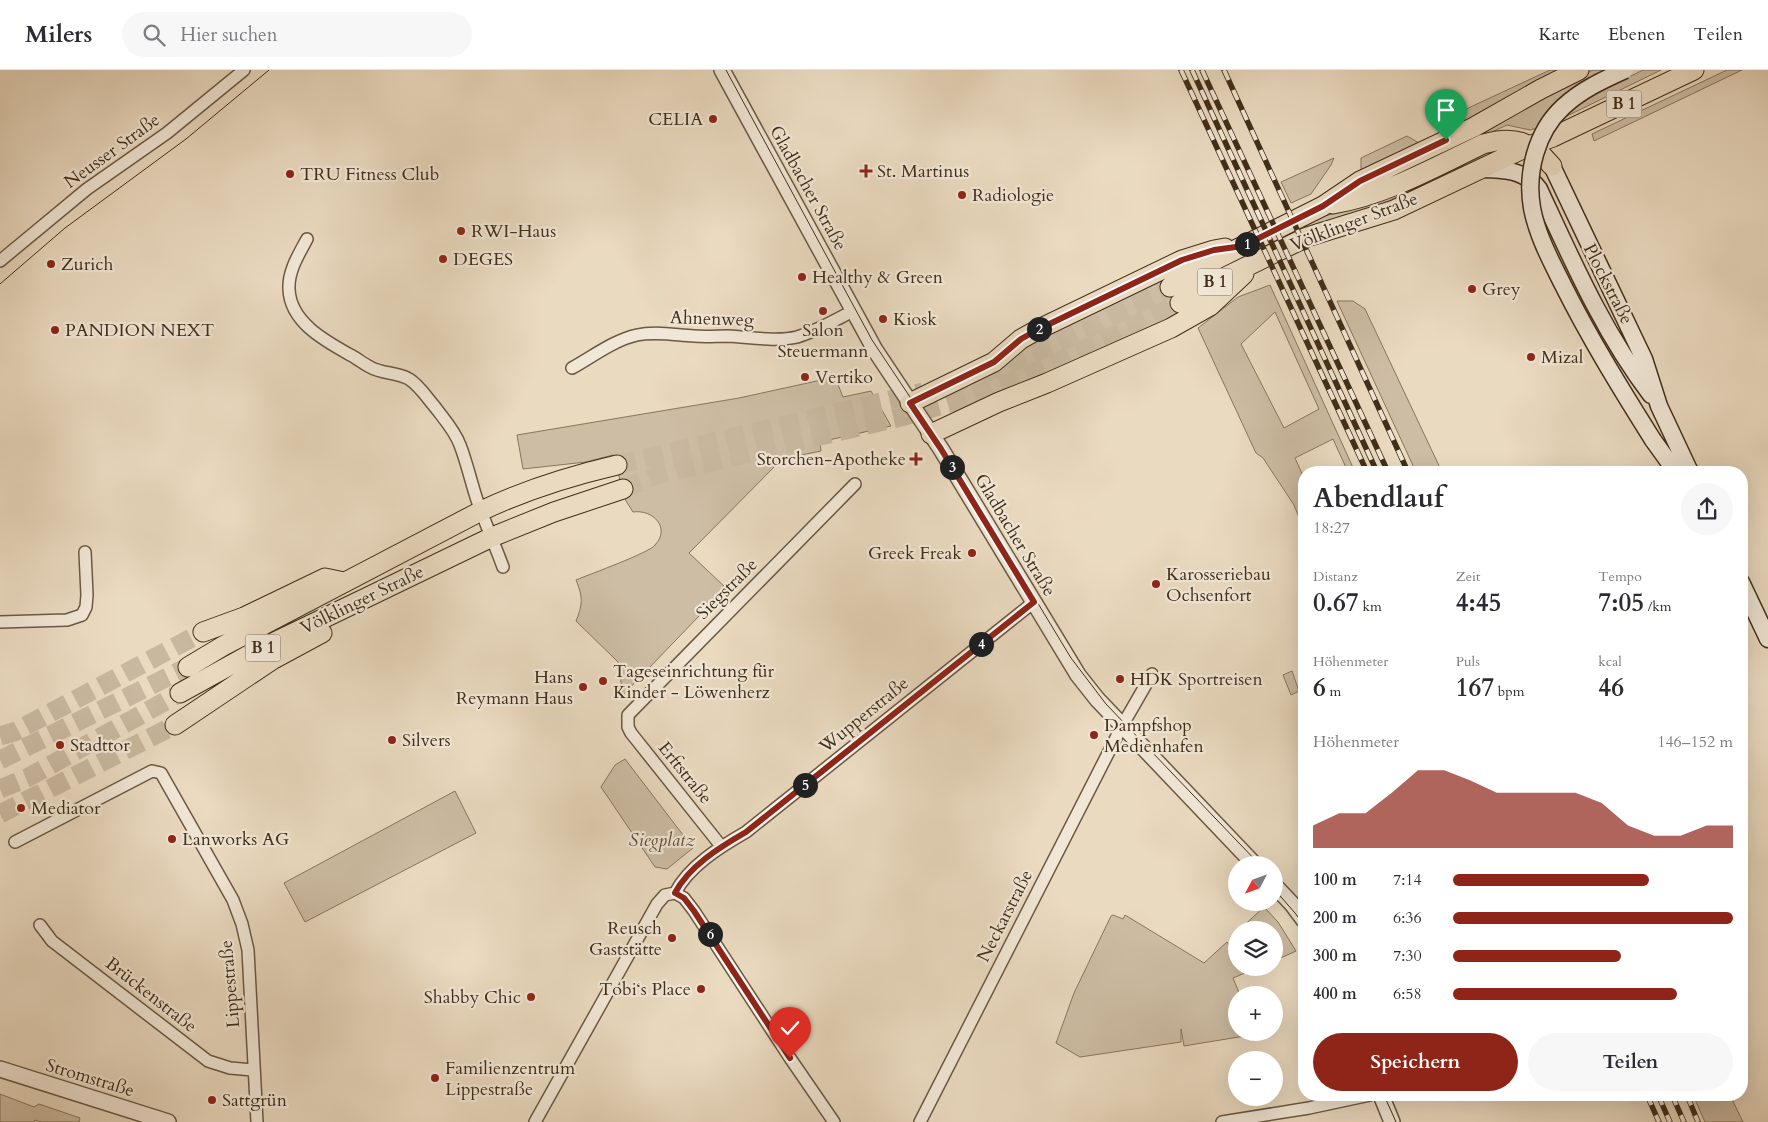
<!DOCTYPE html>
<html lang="de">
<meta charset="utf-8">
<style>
body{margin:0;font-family:Cardo,serif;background:#f7f7f7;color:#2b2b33;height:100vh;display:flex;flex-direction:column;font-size:19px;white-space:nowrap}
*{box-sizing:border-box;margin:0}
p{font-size:16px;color:#7c7c81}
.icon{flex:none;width:28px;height:28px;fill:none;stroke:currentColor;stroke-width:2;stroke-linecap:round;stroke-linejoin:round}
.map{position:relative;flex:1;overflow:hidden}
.side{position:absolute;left:1298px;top:396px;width:450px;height:635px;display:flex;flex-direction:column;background:#fff;border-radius:20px;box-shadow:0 5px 20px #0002}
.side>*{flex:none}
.needle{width:32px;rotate:229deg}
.fabs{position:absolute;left:1228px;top:786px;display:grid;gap:10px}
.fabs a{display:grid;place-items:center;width:55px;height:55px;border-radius:50%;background:#fff;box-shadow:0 5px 20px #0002;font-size:25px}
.pin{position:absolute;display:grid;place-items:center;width:42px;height:42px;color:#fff;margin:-51px -21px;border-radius:50% 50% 50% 0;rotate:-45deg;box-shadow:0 0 5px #0007}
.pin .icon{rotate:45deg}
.km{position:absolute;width:25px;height:25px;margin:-12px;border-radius:50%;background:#222;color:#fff;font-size:14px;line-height:25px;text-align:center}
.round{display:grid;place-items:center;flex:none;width:52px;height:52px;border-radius:26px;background:#f7f7f7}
.overview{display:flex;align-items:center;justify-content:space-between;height:85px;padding:0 15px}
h1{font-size:28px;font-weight:700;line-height:38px}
.metrics{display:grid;grid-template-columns:repeat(3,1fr);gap:8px;height:85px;padding:5px 15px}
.metrics div{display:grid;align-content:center}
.metrics b{font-size:25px;font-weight:700}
.metrics small{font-size:14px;font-weight:400}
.metrics p{font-size:14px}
.chart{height:140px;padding:10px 15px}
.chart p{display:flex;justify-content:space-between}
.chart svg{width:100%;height:90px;margin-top:5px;fill:#8f2418;opacity:.7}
.cta{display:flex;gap:10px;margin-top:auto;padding:10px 15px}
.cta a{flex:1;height:58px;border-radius:30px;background:#8f2418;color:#fff;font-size:20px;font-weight:700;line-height:58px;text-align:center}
.cta a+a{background:#f7f7f7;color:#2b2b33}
ul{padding:0 15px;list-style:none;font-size:16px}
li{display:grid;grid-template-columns:80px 60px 1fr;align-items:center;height:38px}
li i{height:12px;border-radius:6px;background:#8f2418}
header{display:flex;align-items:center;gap:30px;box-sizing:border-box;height:70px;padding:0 25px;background:#fff;border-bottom:1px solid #e1e1e2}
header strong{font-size:24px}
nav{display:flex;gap:28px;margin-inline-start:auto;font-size:18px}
.search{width:350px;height:45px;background:#f7f7f7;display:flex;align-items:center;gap:12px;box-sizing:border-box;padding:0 18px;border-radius:28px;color:#7c7c81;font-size:19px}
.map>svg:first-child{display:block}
</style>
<header>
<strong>Milers</strong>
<div class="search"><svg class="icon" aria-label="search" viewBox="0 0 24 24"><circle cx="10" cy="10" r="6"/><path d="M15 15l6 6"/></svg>Hier suchen</div>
<nav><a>Karte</a><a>Ebenen</a><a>Teilen</a></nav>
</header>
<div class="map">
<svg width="1768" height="1052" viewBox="0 0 1768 1052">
<rect width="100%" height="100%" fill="#eadac0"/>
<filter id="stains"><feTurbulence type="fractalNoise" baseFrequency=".004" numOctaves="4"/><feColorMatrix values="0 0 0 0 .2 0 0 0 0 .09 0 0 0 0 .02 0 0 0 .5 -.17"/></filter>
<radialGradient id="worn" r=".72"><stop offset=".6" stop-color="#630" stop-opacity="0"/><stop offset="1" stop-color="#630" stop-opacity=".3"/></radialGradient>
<path fill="#cdbda4" stroke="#87765e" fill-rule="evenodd" d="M1550 0H1563L1460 55 1449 47Z
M1593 0H1627L1631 6 1643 0H1661L1565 47 1541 57 1530 60 1507 55 1373 117 1364 120 1558 17Z
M1727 0H1742L1594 71 1592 64Z
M1407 66 1419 73 1361 101V88Z
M1478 86 1479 89 1475 92 1373 138 1317 154 1305 159 1303 156 1325 146 1365 135Z
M1334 88 1331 95 1311 124 1291 133 1281 112Z
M1165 207 1185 241 958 343 944 325 1029 270Z
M1270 215 1355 402H1348L1333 369 1295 388 1304 408V460L1294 435 1263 388 1256 383 1198 258 1238 227ZM1275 242 1319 339 1284 358 1241 274Z
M1337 231H1353L1365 239 1442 402H1416Z
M835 307 843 327 871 321 891 356 820 372 821 381 782 389 689 483 726 518 623 625 618 592 576 551C583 534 583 527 576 510 590 504 649 483 655 475 671 458 653 439 633 442L626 431 613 385 586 392 523 399 517 365 739 328Z
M1292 601 1299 621 1291 625 1283 605Z
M625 689 693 778 667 799 655 797 601 717 615 695Z
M455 721 476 763 305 852 284 813Z
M1264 837 1278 852 1296 881 1274 891V860H1239Z
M1113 845 1123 849 1125 845 1204 893 1227 872 1230 876 1236 871V898H1257L1233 908 1240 925H1236V962L1256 963 1257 964 1184 976 1181 959V972L1080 987 1056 973 1074 923 1111 846Z
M0 1024 34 1037 39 1034 80 1048 79 1052H41L35 1050 34 1052H0Z
M1693 1025H1730L1743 1052H1705Z"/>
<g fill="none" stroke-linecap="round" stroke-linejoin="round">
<path stroke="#c8b89f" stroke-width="19" stroke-dasharray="19 9" stroke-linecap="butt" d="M981 304C1046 281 1109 249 1170 217
M617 395 923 322
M623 419 660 404 905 346 967 328 1003 315 1056 293 1180 233"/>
<path stroke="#c8b89f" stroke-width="19" stroke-dasharray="19 9" stroke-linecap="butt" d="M0 666 14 662 203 562
M0 690 188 597
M0 719 27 708 180 623
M0 744 175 655"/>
<g stroke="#6b5943" stroke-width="14">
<path id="minor" d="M307 169C299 184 288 201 289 219 290 253 327 272 354 287 359 290 364 294 370 297 382 304 397 302 409 309 420 316 427 328 435 337 444 349 455 361 460 375 467 393 471 412 477 430 485 453 495 475 503 497
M0 191 87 119 167 63 244 0
M572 298C592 287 614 270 637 265 655 261 675 265 694 266 705 267 717 266 728 266 750 267 776 272 797 267 817 261 835 250 853 241
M0 552 67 550 82 545 86 537 87 525 85 482
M15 772 152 701 161 703 233 830 242 854 248 880 257 1052
M721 776 631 663 628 657V645L855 414
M675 823C689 796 720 777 746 762L1034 532
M675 823 684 828 694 841 790 988 834 1052
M40 855 52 871 208 991 230 998 253 1000
M535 1052 657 834 665 825 675 823
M920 1052 1122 656 1152 604
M1222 1052 1309 1038 1370 1025"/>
</g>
<g stroke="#6b5943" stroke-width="18">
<path id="tertiary" d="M722 0 875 280 941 379 1078 605 1097 629 1255 795
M1274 815 1292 834 1304 850
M0 999 168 1052
M1381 1025 1392 1052"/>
</g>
<g stroke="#412e19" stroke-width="19">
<path id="secondary" d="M1552 96 1644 289 1659 336 1690 402
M1481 99C1503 99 1525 100 1539 119 1572 190 1603 262 1651 325
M1653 370 1676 402
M1741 512 1768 569"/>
</g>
<g stroke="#412e19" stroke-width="21">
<path id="primary" d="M1333 134C1386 125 1435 97 1483 74 1514 65 1531 71 1552 96
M1170 217 1215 190 1323 136 1360 111 1474 57 1541 19 1579 0
M1180 233 1209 215 1307 167 1394 140 1529 76 1553 67 1694 0
M910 333 994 292 1021 269 1037 260 1182 190 1214 180 1225 178
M931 364 999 332 1047 313 1171 258 1210 236 1244 204
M481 441C525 420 570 406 617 395
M492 467 554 442 623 419"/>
</g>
<g stroke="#412e19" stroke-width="21">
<path id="trunk" d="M203 562 244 547 325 508 344 512
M188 597 223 576 481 441
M180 623 256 581 492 467
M175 655 272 590 322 563"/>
</g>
<use href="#minor" stroke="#f1e7d6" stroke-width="11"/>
<use href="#tertiary" stroke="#f1e7d6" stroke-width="15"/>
<use href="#secondary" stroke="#f1e7d6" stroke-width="16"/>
<use href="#primary" stroke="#eadac0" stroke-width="19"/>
<use href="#trunk" stroke="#eadac0" stroke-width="19"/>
<path stroke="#412e19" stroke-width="1" d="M726 0 872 270 944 378 1071 588 1106 634 1260 795
M0 214 65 158 186 69 269 0
M966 428 1013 505
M1274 819 1295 843 1304 855
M1384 1025 1396 1052"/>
<g stroke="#412e19" stroke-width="5.5">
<path id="rail" d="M1181 0 1367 402
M1192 0 1377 402
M1202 0 1388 402
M1224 0 1408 402
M1647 1025 1659 1052
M1658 1025 1670 1052
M1672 1025 1684 1052
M1687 1025 1698 1052"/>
</g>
<use href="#rail" stroke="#f1e7d6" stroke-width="4" stroke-dasharray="11" stroke-linecap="butt"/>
<g stroke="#412e19" stroke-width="19" stroke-linecap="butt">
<path id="secondary-bridge" d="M1625 0C1603 10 1581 20 1563 37 1536 62 1526 103 1532 138 1537 165 1551 191 1563 215 1590 269 1621 319 1653 370"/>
</g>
<use href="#secondary-bridge" stroke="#f1e7d6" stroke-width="16"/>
</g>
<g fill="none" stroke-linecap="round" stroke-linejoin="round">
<g stroke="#fff" stroke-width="10">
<path id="route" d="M790 988 694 841 684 828 675 823C689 796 720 777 746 762L1034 532 941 379 910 333 994 292 1021 269 1037 260 1182 190 1214 180 1243 176 1323 136 1360 111 1446 70"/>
</g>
<use href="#route" stroke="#8f2418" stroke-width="6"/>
</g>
<g fill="#8f2418" stroke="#f1e7d6" stroke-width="2">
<circle cx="713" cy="49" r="5"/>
<path d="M863.5 93.5h5v5h5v5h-5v5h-5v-5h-5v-5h5z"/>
<circle cx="290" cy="104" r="5"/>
<circle cx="962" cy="125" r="5"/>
<circle cx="461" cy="161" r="5"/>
<circle cx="443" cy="189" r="5"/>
<circle cx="51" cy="194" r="5"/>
<circle cx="802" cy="207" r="5"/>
<circle cx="1472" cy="219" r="5"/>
<circle cx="823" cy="241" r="5"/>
<circle cx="883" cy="249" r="5"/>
<circle cx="55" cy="260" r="5"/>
<circle cx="1531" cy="287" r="5"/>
<circle cx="805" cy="307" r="5"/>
<path d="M913.5 381.5h5v5h5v5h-5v5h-5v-5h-5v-5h5z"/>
<circle cx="972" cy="483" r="5"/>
<circle cx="1156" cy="514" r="5"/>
<circle cx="1120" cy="609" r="5"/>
<circle cx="603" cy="611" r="5"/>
<circle cx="583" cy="617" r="5"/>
<circle cx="1094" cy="665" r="5"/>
<circle cx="392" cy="670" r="5"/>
<circle cx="60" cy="675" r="5"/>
<circle cx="21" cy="738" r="5"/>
<circle cx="172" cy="769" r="5"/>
<circle cx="672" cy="868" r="5"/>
<circle cx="701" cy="919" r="5"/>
<circle cx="531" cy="927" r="5"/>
<circle cx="435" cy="1008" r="5"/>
<circle cx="212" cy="1030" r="5"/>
</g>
<g text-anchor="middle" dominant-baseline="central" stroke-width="4.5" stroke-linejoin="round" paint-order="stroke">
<g fill="#f1e7d6" stroke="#766652" stroke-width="1">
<rect x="1606.5" y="20.5" width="35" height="27" rx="4"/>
<rect x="1197.5" y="198.5" width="35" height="27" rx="4"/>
<rect x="245.5" y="564.5" width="35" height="27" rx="4"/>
</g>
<g font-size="16" font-weight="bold" fill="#412e19">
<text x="1624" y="34">B 1</text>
<text x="1215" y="212">B 1</text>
<text x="263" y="578">B 1</text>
</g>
<g font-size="18" fill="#412e19" stroke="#f1e7d6" text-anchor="start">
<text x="703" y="49" text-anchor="end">CELIA</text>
<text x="877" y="101">St. Martinus</text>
<text x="300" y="104">TRU Fitness Club</text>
<text x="972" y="125">Radiologie</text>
<text x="471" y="161">RWI-Haus</text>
<text x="453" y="189">DEGES</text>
<text x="61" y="194">Zurich</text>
<text x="812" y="207">Healthy &amp; Green</text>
<text x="1482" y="219">Grey</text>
<text x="893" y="249">Kiosk</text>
<text x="65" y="260">PANDION NEXT</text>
<text x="823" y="260" text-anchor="middle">Salon<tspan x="823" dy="21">Steuermann</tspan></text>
<text x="1541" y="287">Mizal</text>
<text x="815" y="307">Vertiko</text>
<text x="906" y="389" text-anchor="end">Storchen-Apotheke</text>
<text x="962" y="483" text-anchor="end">Greek Freak</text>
<text x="1166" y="504">Karosseriebau<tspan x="1166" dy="21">Ochsenfort</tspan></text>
<text x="613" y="601">Tageseinrichtung für<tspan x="613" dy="21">Kinder - Löwenherz</tspan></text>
<text x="573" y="607" text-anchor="end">Hans<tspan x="573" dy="21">Reymann Haus</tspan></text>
<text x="1130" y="609">HDK Sportreisen</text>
<text x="1104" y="655">Dampfshop<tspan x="1104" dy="21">Medienhafen</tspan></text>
<text x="402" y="670">Silvers</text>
<text x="70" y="675">Stadttor</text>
<text x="31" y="738">Mediator</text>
<text x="182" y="769">Lanworks AG</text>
<text x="662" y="858" text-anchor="end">Reusch<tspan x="662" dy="21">Gaststätte</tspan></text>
<text x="691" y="919" text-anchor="end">Tobi‘s Place</text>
<text x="521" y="927" text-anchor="end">Shabby Chic</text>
<text x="445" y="998">Familienzentrum<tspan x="445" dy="21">Lippestraße</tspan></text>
<text x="222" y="1030">Sattgrün</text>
</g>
<g font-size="18" fill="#412e19" stroke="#f1e7d6">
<text transform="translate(112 81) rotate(-36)">Neusser Straße</text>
<text transform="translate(808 118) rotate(61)">Gladbacher Straße</text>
<text transform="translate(1354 152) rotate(-21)">Völklinger Straße</text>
<text transform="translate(1608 214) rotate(63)">Plockstraße</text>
<text transform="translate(712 249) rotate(2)">Ahnenweg</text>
<text transform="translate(1015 465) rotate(59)">Gladbacher Straße</text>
<text transform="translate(727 519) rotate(-45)">Siegstraße</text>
<text transform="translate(362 530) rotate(-26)">Völklinger Straße</text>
<text transform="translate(864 645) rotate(-39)">Wupperstraße</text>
<text transform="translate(685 703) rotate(51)">Erftstraße</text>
<text transform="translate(1005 846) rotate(-63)">Neckarstraße</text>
<text transform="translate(230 914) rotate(-95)">Lippestraße</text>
<text transform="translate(151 925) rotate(38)">Brückenstraße</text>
<text transform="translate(90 1008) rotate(17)">Stromstraße</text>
</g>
<g font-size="18" font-style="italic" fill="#5d4b35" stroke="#f1e7d6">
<text x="662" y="770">Siegplatz</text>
</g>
</g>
<rect width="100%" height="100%" filter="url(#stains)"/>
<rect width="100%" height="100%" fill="url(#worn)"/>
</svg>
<div class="fabs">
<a><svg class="needle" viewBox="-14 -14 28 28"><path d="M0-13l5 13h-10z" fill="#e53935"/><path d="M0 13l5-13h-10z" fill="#7c7c81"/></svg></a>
<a><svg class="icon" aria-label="layers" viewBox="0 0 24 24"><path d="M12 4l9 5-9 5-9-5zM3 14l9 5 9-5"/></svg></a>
<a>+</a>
<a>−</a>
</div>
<div class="pin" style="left:1446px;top:70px;background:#1e9e55"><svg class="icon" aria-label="arrive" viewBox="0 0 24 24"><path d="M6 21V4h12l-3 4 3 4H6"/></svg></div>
<div class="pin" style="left:790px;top:988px;background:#d93025"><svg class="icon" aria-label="check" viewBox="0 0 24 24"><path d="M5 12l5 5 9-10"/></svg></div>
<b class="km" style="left:1247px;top:174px">1</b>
<b class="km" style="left:1039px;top:259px">2</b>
<b class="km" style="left:952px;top:397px">3</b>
<b class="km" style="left:981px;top:574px">4</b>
<b class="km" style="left:805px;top:715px">5</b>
<b class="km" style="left:710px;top:864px">6</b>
<section class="side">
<div class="overview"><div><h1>Abendlauf</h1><p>18:27</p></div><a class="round"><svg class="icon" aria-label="share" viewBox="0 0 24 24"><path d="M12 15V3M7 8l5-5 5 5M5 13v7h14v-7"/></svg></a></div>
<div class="metrics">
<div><p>Distanz</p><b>0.67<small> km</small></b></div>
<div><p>Zeit</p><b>4:45</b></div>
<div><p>Tempo</p><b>7:05<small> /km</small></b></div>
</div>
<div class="metrics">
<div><p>Höhenmeter</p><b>6<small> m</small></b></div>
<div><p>Puls</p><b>167<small> bpm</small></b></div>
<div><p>kcal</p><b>46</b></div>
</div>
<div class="chart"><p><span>Höhenmeter</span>146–152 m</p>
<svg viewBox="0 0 160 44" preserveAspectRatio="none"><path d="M0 44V33L10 27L20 27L30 17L40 6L50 6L60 11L70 17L80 17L90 17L100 17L110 22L120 33L130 38L140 38L150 33L160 33V44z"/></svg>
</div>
<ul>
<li><b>100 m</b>7:14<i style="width:70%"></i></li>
<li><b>200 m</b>6:36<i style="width:100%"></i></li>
<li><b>300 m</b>7:30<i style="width:60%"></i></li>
<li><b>400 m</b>6:58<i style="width:80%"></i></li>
</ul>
<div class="cta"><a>Speichern</a><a>Teilen</a></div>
</section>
</div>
